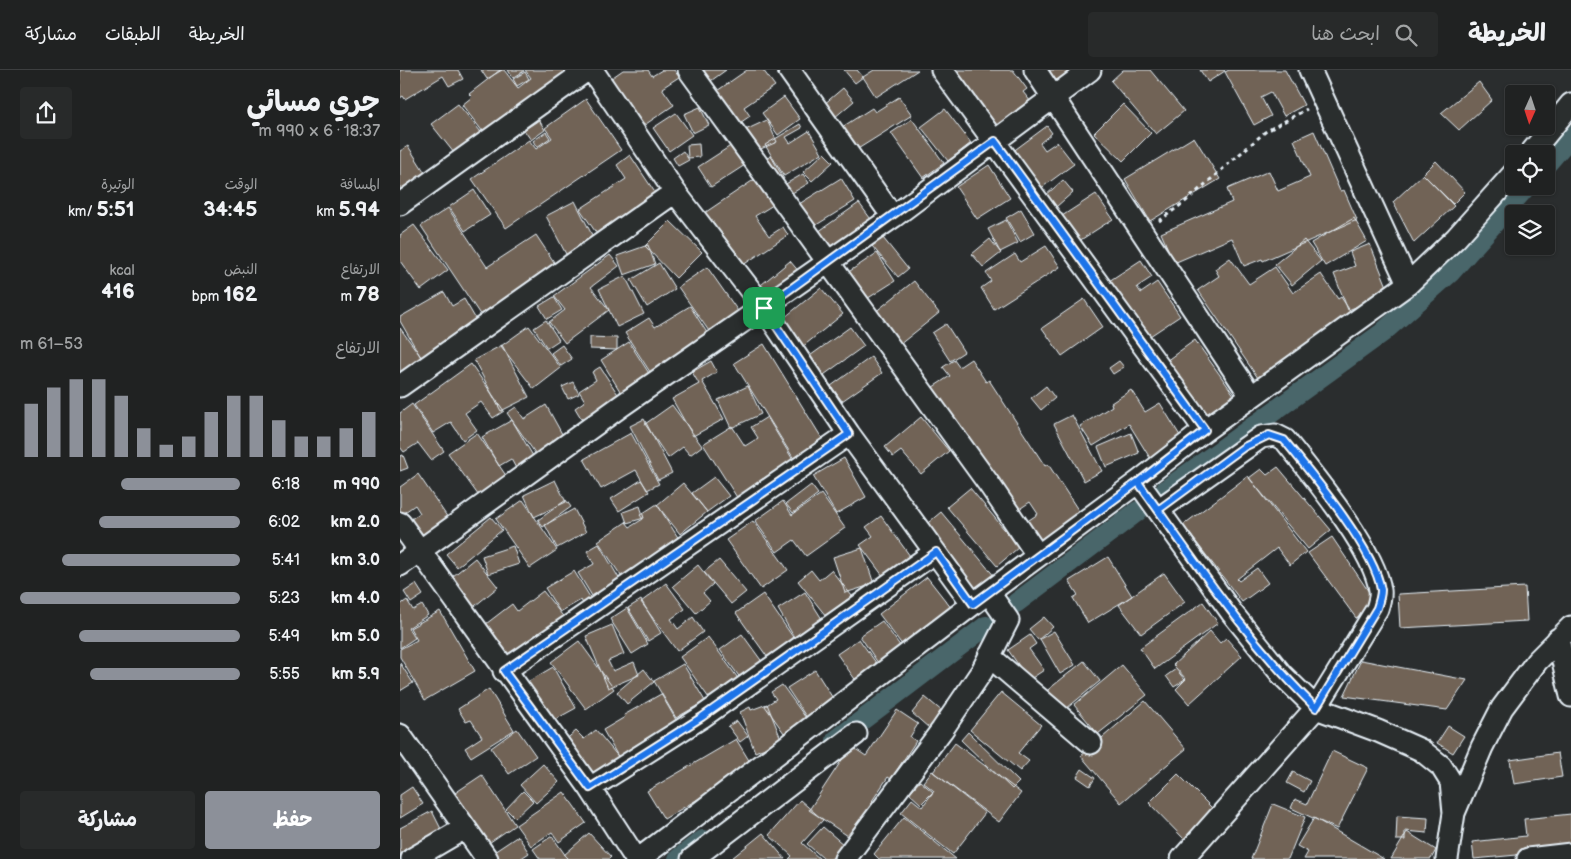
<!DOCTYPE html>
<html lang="ar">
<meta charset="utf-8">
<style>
body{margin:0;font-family:"Balsamiq Sans","Playpen Sans Arabic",sans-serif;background:#282a2a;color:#f1f3f6;direction:rtl;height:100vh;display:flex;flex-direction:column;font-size:19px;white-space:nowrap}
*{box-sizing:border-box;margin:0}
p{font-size:16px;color:#a2a4a5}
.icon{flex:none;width:28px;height:28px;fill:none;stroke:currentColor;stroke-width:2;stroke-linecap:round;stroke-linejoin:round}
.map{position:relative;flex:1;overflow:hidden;direction:ltr}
.drawer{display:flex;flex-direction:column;background:#202222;width:400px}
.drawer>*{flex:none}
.needle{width:32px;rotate:183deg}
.tools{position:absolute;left:1105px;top:15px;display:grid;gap:10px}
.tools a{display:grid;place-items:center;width:50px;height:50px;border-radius:5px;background:#202222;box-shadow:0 1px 4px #0004,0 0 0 1px #3d3f40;font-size:25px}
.pin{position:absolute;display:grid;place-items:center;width:42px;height:42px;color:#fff;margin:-21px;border-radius:10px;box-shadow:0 2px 8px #0006}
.round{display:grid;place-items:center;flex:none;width:52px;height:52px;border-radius:5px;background:#282a2a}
.headline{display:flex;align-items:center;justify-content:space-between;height:85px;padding:0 20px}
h1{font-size:28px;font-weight:700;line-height:38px}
.stats{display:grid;grid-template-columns:repeat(3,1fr);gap:8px;height:85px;padding:5px 20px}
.stats div{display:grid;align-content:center}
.stats b{font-size:21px;font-weight:700}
.stats small{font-size:14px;font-weight:400}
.stats p{font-size:14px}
.chart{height:140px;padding:10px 20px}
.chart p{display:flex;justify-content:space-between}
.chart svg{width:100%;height:90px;margin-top:5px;stroke:#8c9099;stroke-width:6}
.action{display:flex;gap:10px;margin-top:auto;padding:10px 20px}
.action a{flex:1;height:58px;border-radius:5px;background:#8c9099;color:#fff;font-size:20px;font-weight:700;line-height:58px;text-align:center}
.action a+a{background:#282a2a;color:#f1f3f6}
ul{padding:0 20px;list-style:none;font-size:16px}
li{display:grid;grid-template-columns:80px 60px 1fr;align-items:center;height:38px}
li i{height:12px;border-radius:6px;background:#8c9099}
header{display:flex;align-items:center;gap:30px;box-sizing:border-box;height:70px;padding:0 25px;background:#202222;border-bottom:1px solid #3d3f40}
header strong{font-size:24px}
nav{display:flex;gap:28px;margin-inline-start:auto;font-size:18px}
.search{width:350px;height:45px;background:#282a2a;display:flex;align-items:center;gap:12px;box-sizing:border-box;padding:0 18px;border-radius:5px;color:#a2a4a5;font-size:19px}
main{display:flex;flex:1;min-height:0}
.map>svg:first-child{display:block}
</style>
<header>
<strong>الخريطة</strong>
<div class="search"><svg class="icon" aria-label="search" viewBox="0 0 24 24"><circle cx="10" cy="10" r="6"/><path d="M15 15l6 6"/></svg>ابحث هنا</div>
<nav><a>الخريطة</a><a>الطبقات</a><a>مشاركة</a></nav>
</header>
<main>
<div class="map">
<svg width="1171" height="789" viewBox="0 0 1171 789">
<rect width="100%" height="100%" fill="#2a2d2e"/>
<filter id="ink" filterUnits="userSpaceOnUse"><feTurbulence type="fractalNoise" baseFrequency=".02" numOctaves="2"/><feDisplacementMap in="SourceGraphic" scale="10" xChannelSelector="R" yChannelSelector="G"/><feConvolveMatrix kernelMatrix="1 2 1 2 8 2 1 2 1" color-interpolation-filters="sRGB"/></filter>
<g filter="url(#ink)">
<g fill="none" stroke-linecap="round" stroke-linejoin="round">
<path stroke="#48666b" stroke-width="20" d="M1146 95 1171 66
M764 421 982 263 1050 203 1127 116
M616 533 738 441
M436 670 586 556
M278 789 303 770"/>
</g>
<path fill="#716457" stroke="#e8f1f8" d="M0 0H58L63 9 49 16 43 6 5 29 3 26 0 28Z
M81 0H102L87 9Z
M100 0H104L118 18 131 8 125 0H166L172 7 87 67 62 35 72 27 69 24Z
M108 0H123L124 1 113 8Z
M223 0H248L252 6 262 0H274L279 7 262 18 274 35 243 56 210 9Z
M287 0H326L301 18Z
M347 0H363L375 16 344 37 350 46 337 55 314 23Z
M444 0H457L463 7 455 13Z
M474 0H518L476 27 463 7Z
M554 0H613L627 19 623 22 631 32 597 57Z
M649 0H673L656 11Z
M723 0H750L784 41 756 64 711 11Z
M800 0H824L825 1 808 12Z
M829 0H885L904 35 884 46 871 22 861 27 871 46 854 55 825 2Z
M125 2 129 9 117 16 113 9Z
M1079 12 1092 30 1059 60 1041 43Z
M443 18 454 31 434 48 423 35Z
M384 27 400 49 378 65 362 43Z
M499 27 512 45 453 82 439 59 472 38 475 42Z
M186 29 221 80 106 158 72 109 129 70 136 79 152 68 145 58Z
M58 34 85 67 58 88 31 54Z
M723 34 751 63 723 91 694 63Z
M300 37 309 55 293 63 284 44Z
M545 39 571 73 548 91 521 57Z
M276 43 292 65 269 81 253 58Z
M512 49 544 93 523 108 491 63Z
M139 50 145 60 131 70 124 60Z
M367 50 377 72 349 84 339 63Z
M400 54 402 58 386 67 390 73 409 61 422 83 384 106 365 75Z
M647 56 652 63 640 73 645 80 657 72 674 94 640 119 612 82Z
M914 61 940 121 944 120 957 150 863 191 862 189 844 196 832 168 774 193 761 163 832 132 827 119 869 101 878 121 910 107 894 70Z
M146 62 150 68 137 77 133 71Z
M794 67 820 109 750 151 725 109Z
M299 74 300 87 288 88 287 75Z
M332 75 345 95 311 117 298 97Z
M8 76 29 109 0 127V81Z
M283 81 289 90 278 96 273 88Z
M424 83 433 92 412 111 403 102Z
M230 85 258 127 199 167 180 139 226 109 217 95Z
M371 86 384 109 372 115 360 92Z
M1036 91 1065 122 1053 134 1023 104Z
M589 95 610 128 577 149 556 117Z
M403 104 409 113 382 129 377 119Z
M1023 104 1054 136 1014 173 993 132Z
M441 108 455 131 413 157 399 134Z
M355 109 373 135 355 146 369 166 383 157 388 165 340 197 303 144Z
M663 110 673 122 656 137 645 126Z
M74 120 90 145 65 161 49 137Z
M696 124 713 149 679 171 662 146Z
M175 131 195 171 167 186 146 146Z
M459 133 476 156 432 188 415 164Z
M48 138 87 197 136 165 158 198 83 249 21 156Z
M621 139 635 163 620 172 606 148Z
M954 148 967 171 925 196 911 173Z
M606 150 618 173 600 182 588 159Z
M270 151 302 182 276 208 245 176Z
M14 155 48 200 21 220 0 191V165Z
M483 168 508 199 498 207 472 176Z
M590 169 601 183 583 197 572 184Z
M904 170 921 191 892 215 875 194Z
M970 174 990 224 948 240 934 204 955 196 950 182Z
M248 175 255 194 224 205 217 186Z
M646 176 660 197 594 239 581 218 591 211 586 203 615 184 620 192Z
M477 183 495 211 462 232 444 205Z
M210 185 219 196 191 217 209 240 165 273 149 252 165 240 154 226Z
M830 188 849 214 875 197 893 223 921 204 938 229 941 227 954 247 860 311 798 220 819 206 815 199Z
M741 190 752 207 737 217 741 223 757 212 780 246 747 268 709 211Z
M390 191 400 203 365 230 356 219Z
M259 193 275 219 247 237 231 210Z
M307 197 340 244 311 264 278 217Z
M225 206 244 244 217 257 199 219Z
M514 211 539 243 494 279 469 247Z
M421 218 443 244 401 278 379 252Z
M44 222 52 236 64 229 81 258 23 291 0 251V247Z
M154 227 162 240 147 249 139 236Z
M684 229 703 257 662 286 642 258Z
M290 236 311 269 252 305 225 263 249 248 255 257Z
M146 250 159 270 147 278 134 258Z
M546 254 564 282 550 291 532 263Z
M129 256 161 298 134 319 101 276Z
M450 257 464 276 421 307 407 288Z
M0 258 22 288 5 299 0 309Z
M190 267 217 268V280L190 279Z
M795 270 837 329 808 349 766 291Z
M229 272 252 308 223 326 201 290Z
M364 274 423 370 394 389 334 293Z
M102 275 129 327 101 341 74 290Z
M162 275 172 289 161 296 151 283Z
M471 287 482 303 442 331 431 316Z
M571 289 586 312 589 310 645 396 648 394 682 446 637 476 623 454 638 444 630 432 615 442 530 319 550 306 543 297 554 290 559 297Z
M311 291 317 302 302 311 324 349 293 366 272 329 299 314 292 302Z
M719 291 724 297 713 304 709 298Z
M71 294 104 341 93 348 81 332 65 343 77 360 63 370 51 352 33 363 14 335Z
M200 297 225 335 187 358 175 338 185 331 179 321 196 310 192 302Z
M173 312 179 324 168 329 162 317Z
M348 316 361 344 331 358 318 330Z
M646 316 655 328 641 340 631 328Z
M731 320 745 342 760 333 782 369 750 388 729 354 693 376 680 356 712 336 711 333Z
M12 334 44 381 31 390 18 373 4 382 0 377V343Z
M146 335 167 373 140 390 107 343 116 337 124 349Z
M272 335 302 376 290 385 283 377 268 388 245 354Z
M672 345 702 401 684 411 654 354Z
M367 347 395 393 338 429 303 374 332 356 345 376 358 368 351 357Z
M521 347 549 381 521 404 501 381 493 387 485 377Z
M244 349 272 403 258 410 230 356Z
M112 350 136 391 118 402 111 389 99 396 82 367Z
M77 363 109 410 81 429 48 383Z
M231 363 259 414 247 420 236 400 201 419 184 389Z
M731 363 739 383 706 397 698 377Z
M3 385 8 398 0 401V386Z
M444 388 466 427 436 444 413 406Z
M878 397 931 460 908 479 849 408 861 399 867 405Z
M18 404 48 448 19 467 8 451 20 443 15 435 2 444 0 441V417Z
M848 406 906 482 890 495 877 478 837 509 839 511 857 498 868 513 842 532 783 455Z
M314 407 329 426 307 442 292 423Z
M155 410 166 432 134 447 124 425Z
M241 410 249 422 219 441 211 429Z
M283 413 307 442 280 464 257 435Z
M411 415 418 424 393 443 386 434Z
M570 418 619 477 597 496 547 437Z
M421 424 445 458 406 486 394 470 377 482 355 451 383 431 392 445Z
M123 430 157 480 130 498 96 449Z
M166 430 171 437 143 457 138 450Z
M257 434 279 469 223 509 198 471 226 452 230 457 243 449 240 445Z
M240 436 244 448 227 453 223 442Z
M174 439 186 462 157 478 145 455Z
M541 442 595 507 578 522 523 457Z
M481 446 510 486 483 506 460 475 473 466 466 457Z
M91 447 102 460 57 497 46 484Z
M353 451 388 500 361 519 326 470Z
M932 467 977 534 956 548 908 483Z
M199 474 220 510 192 526 178 503 194 494 187 481Z
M113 476 119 494 88 504 82 486Z
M462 478 474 514 445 523 433 487Z
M708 487 732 526 688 553 673 528 678 525 669 511Z
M75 488 98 517 70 540 47 511Z
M319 490 346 522 331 534 304 502Z
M298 495 313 514 303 523 310 531 296 543 273 516Z
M411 500 419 510 431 500 452 526 426 546 398 511Z
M174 501 193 532 185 537 181 530 160 542 145 518Z
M764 503 785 532 741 564 719 535Z
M527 507 552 539 503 576 479 544Z
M266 513 285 539 271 549 278 559 293 547 303 562 277 581 241 532Z
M16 514 23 525 11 533 4 522Z
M1125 517 1127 551 1000 558 998 524Z
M143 521 166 550 110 594 82 557 112 534 117 541Z
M405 522 422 549 394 567 378 539Z
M363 524 395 570 368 588 336 543Z
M7 530 13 540 22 535 28 545 8 558 15 568 0 578V535Z
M241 530 261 563 248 571 228 538Z
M803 532 818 553 755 599 740 578Z
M227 538 248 574 232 584 210 549Z
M40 541 75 601 25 630 0 587V579L17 570 10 558Z
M644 547 653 557 638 570 629 559Z
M482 551 501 577 478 593 460 566Z
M212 555 224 584 208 591 213 601 234 592 239 605 208 618 186 566Z
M654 561 675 595 660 604 640 569Z
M810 561 820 573 826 568 842 586 789 634 776 619 786 609 773 595Z
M342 564 363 593 341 609 320 580Z
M630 565 636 574 629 579 644 600 629 610 608 580Z
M308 567 340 611 311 631 280 587Z
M459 569 479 597 457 612 437 584Z
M179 571 214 619 186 639 151 592Z
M961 590 1067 610 1047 640 944 626Z
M684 591 700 611 661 643 644 623Z
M0 593 13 613 0 621Z
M283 594 305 631 276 648 254 611Z
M722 595 747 625 698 664 674 635Z
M153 597 176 638 147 654 124 614Z
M244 599 254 612 227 634 217 622Z
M776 599 785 610 774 617 766 606Z
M415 600 434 630 407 648 387 618Z
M382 615 406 648 384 663 365 636 376 629 371 622Z
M89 619 114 660 71 687 65 678 82 667 71 650 66 652 58 639Z
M601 622 641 655 618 683 629 691 620 701 570 660Z
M261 624 279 655 220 690 203 660 225 647 224 645Z
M525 627 543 642 529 658 512 643Z
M745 631 786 679 721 733 681 686Z
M367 634 382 671 355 682 340 642 350 637 351 640Z
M497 640 518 654 510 667 516 671 491 709 488 707 472 731 474 733 451 768 409 740 451 676 466 686Z
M337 651 348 666 340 672 328 656Z
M1048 656 1064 666 1053 683 1037 673Z
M117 659 136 686 109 704 91 678Z
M196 660 221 690 196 710 164 671 176 661 184 669Z
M568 662 619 712 612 719 561 670Z
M336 669 353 697 264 749 247 721Z
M555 673 621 723 599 752 533 702Z
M932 681 968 698 937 759 891 738 895 729 907 734Z
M1158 683 1162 707 1114 714 1110 690Z
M143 694 159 712 136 733 120 715Z
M682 699 695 708 690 716 677 707Z
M532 701 585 743 553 784 501 743 512 729 522 737 534 721 523 712Z
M893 702 910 711 904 722 887 713Z
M778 704 815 741 785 770 749 733Z
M82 705 115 755 83 777 49 727Z
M520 711 533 722 521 734 509 723Z
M12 717 23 734 0 748V725Z
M123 721 133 731 115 748 106 739Z
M164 722 186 753 159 772 152 762 131 776 116 755Z
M400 730 423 750 402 773 420 789H389L392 786 369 765Z
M873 734 905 747 888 789H851Z
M32 741 47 771 12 789H0V758Z
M1171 744V780L1074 789 1072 772 1126 766 1124 749Z
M997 746 1028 748 1027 763 1005 761V770H996Z
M504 747 556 789H479L474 784Z
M914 748 984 789H904L908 782 897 776Z
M423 757 444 775 431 789H424L407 774Z
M1007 762 1036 780 1031 789H991Z
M189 763 211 787 209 789H168L164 785Z
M363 763 385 789H333L332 788Z
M118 766 129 783 120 789H98L94 782Z
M152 766 168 789H140L133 779Z"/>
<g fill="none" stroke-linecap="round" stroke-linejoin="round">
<g stroke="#e8f1f8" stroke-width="25">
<path id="minor" d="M192 0 275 122 364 238 449 364 573 534
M289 0 591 417 638 486
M389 0 493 147
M542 0 805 360
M635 0 851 326
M910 0 1008 214
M1130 84 1171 34
M0 134 187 0
M0 316 275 122
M738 412 832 543 882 605 916 638 978 661 1021 680 1041 696 1051 712 1054 743
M758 440 861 367 875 365 885 370C911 403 975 480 980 520 981 526 979 533 977 539L916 638 782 789
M0 453 190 718 236 789
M0 495 221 336 493 147 690 0
M1158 569 1171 626
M589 586 691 673
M104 601 449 364
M0 665 87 789
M190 718 302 647 535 482
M12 789 65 758
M239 789 573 534 738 412 805 360 1008 214 1056 168 1114 103
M292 789 456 664
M445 789 542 660 582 601 608 550 589 523
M1047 789 1054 743 1082 677 1102 638 1137 591 1171 557
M1128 789 1171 784"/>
</g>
<path stroke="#e8f1f8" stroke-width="3" stroke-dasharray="4 4" stroke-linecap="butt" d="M759 151 786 131 865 62 907 39"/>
<use href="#minor" stroke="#2a2d2e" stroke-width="21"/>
</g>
</g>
<g fill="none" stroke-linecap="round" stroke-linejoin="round" filter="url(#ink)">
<g stroke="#fff" stroke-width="10">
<path id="route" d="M364 238 449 364 104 601 190 718 302 647 536 482 573 534 738 412 758 440 844 377 869 365 884 370C911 403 975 480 981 520 981 526 979 532 977 538L916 638C847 571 794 490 738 412L805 360 595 71 364 238"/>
</g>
<use href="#route" stroke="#1a73e8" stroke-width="6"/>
</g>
</svg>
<div class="tools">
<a><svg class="needle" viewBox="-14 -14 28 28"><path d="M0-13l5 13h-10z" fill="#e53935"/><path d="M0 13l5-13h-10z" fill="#a2a4a5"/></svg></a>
<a><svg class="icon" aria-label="locate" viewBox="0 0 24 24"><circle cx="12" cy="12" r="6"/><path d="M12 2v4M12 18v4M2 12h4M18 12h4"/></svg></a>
<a><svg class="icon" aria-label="layers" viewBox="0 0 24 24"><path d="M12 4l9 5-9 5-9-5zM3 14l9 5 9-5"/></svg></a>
</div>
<div class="pin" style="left:364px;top:238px;background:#1e9e55"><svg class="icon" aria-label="arrive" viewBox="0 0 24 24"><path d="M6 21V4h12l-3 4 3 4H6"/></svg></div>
</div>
<section class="drawer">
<div class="headline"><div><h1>جري مسائي</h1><p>18:37 · 6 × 990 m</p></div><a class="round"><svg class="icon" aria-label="share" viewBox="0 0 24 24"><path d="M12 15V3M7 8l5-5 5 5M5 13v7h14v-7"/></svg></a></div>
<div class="stats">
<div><p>المسافة</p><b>5.94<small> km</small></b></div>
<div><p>الوقت</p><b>34:45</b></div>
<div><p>الوتيرة</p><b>5:51<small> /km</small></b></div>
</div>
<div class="stats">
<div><p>الارتفاع</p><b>78<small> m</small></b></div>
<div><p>النبض</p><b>162<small> bpm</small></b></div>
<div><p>kcal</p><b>416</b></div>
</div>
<div class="chart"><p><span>الارتفاع</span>53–61 m</p>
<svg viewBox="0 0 160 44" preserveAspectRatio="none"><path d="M5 44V18M15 44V10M25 44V6M35 44V6M45 44V14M55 44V30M65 44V38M75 44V34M85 44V22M95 44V14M105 44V14M115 44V26M125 44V34M135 44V34M145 44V30M155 44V22"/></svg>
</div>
<ul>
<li><b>990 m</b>6:18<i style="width:54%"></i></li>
<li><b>2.0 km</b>6:02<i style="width:64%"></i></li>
<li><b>3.0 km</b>5:41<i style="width:81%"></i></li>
<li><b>4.0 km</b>5:23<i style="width:100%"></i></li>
<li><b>5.0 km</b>5:49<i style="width:73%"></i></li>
<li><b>5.9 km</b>5:55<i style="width:68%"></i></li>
</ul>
<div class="action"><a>حفظ</a><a>مشاركة</a></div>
</section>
</main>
